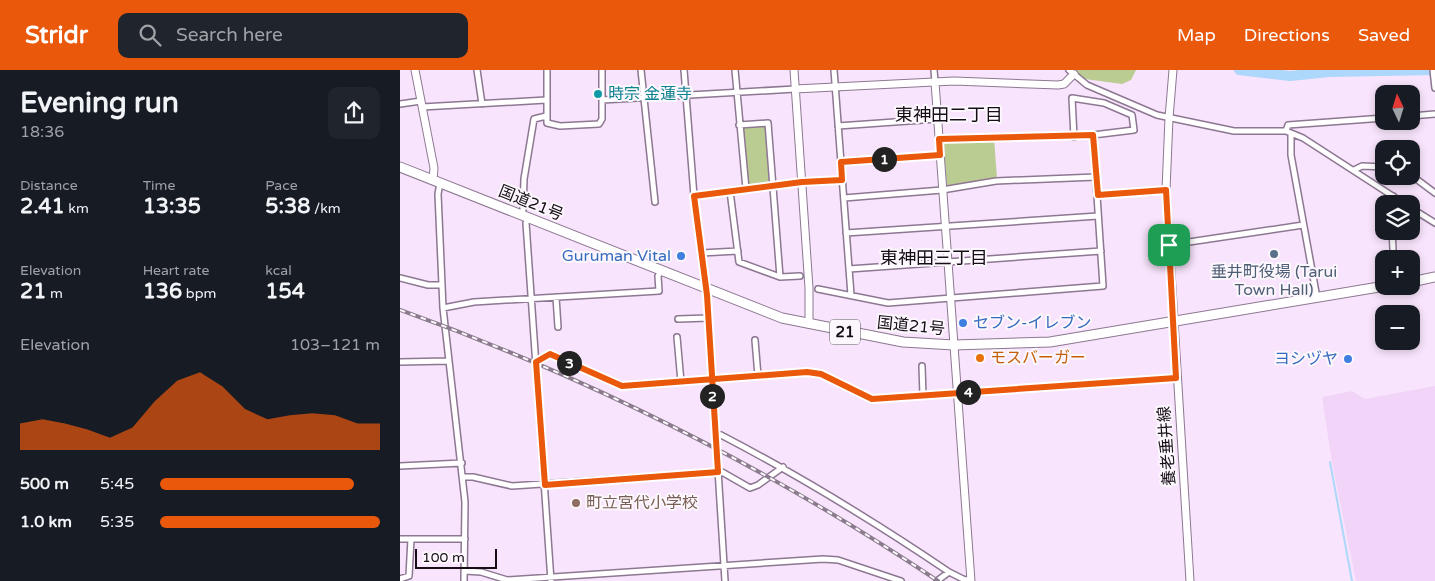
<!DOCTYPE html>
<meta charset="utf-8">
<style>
body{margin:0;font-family:"Varela Round","Noto Sans JP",sans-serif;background:#20242c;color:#f1f3f6;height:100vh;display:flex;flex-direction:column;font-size:19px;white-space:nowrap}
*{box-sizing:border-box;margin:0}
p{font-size:16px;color:#9ea1a6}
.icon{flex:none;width:28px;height:28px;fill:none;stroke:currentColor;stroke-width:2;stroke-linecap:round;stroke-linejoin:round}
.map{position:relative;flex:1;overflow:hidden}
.side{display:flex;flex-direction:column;background:#171b24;width:400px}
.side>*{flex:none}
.needle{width:32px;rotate:356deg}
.controls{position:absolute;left:975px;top:15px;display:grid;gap:10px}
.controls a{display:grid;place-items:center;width:45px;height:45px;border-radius:10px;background:#171b24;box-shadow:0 2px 8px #0003;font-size:25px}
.scale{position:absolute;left:15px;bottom:12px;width:82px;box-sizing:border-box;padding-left:5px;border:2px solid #160d17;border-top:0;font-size:14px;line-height:18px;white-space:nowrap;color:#160d17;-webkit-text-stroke:4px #fcf7fd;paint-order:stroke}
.pin{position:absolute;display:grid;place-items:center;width:42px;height:42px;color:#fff;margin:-21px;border-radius:10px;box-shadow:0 2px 8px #0006}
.km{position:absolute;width:25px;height:25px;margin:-12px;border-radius:50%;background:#222;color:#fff;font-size:14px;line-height:25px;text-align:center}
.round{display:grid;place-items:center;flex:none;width:52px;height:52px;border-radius:10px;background:#20242c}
.headline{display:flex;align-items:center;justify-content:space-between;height:85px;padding:0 20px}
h1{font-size:28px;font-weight:800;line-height:38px}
.figures{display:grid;grid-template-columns:repeat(3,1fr);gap:8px;height:85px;padding:5px 20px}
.figures div{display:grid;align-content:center}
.figures b{font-size:21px;font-weight:800}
.figures small{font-size:14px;font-weight:400}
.figures p{font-size:14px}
.chart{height:140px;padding:10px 20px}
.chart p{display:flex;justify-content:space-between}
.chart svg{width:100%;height:90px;margin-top:5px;fill:#ea580c;opacity:.7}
ul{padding:0 20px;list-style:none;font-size:16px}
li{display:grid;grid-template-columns:80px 60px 1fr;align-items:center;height:38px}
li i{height:12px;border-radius:6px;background:#ea580c}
header{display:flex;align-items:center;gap:30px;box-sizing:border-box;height:70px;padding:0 25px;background:#ea580c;color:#fff}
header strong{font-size:24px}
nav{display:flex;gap:28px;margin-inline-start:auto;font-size:18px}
.search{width:350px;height:45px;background:#20242c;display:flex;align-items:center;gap:12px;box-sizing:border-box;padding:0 18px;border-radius:10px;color:#9ea1a6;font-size:19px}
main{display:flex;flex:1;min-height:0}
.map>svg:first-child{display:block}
</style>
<header>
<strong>Stridr</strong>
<div class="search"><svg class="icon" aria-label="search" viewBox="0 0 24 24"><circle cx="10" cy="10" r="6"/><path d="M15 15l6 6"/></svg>Search here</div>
<nav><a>Map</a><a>Directions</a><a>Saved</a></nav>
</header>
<main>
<section class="side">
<div class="headline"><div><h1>Evening run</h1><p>18:36</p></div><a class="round"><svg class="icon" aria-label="share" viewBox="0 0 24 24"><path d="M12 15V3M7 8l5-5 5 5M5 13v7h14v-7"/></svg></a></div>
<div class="figures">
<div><p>Distance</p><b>2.41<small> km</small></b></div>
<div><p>Time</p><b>13:35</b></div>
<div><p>Pace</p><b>5:38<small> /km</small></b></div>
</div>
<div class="figures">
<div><p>Elevation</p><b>21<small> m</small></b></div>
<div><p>Heart rate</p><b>136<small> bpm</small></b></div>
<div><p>kcal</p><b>154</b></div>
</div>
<div class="chart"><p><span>Elevation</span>103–121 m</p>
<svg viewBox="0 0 160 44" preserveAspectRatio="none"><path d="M0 44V31L10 29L20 31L30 34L40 38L50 33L60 20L70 10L80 6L90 13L100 24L110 29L120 27L130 26L140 27L150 31L160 31V44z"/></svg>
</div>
<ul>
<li><b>500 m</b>5:45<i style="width:88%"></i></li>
<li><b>1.0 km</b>5:35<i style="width:100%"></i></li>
</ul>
</section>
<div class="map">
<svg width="1035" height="511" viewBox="0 0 1035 511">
<rect width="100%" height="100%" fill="#f8e4fc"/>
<path fill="#f2d4f8" d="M1035 316V511H956L932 392 922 327 952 321 965 329Z"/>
<path fill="#bbcc92" d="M674 0H736L731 10 722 14 685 9Z
M368 53 373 113 348 116 342 56Z
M594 68 597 108 547 117 543 69Z"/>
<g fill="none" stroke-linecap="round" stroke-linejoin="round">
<path stroke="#add7fb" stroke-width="2" d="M930 392 952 511"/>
<path stroke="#add7fb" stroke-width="10" d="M839 0 890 6 929 2 1035 0"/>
<g stroke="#8d7792" stroke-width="8">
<path id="street" d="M77 0 82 34
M147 0V53L160 56 199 54 202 49V0
M241 0 255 132
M284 0 294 126 307 225 325 511
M335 0 346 119
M434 0 451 225
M534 0 535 12
M669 0 687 15 757 45 834 61H886L903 68 1005 134
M1033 0 1035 18
M202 30 395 19
M0 34 21 31
M22 37 146 30
M1011 46 1035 44
M339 55 368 53 380 207
M438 56 537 49
M886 61 888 55 984 48
M891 64V85L917 228
M674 67 672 28 704 33 732 45 734 60 693 65
M441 92 539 85
M954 100 962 96 984 97
M1011 105 1035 123
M40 113 38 124 43 238 65 432 64 511
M330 121 339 192 380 207 400 206
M698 125 766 120
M294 126 402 112 442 110
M444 128 542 120 596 111 696 107
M991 134 993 126
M1011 138 1035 153
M121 145 123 140 124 109 134 49 146 46
M128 148 126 153 151 511
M992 161 993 179
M446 163 698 146
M769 175 903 155
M301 183 338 181
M449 199 701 181
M0 208 28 215H41
M418 219 488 233 703 216 693 65 539 69
M156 227 158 257
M43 238 74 232 259 221 258 206 261 201
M278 249 308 248
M277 267 281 312
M355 270 358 306
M0 292 49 291
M136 292 150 284 223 316 407 302 421 304 472 329 776 308
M522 296 523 326
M316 364 321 365C400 406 475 452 549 502L565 510 571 509
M0 396 62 393
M64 407H73L112 416 322 402 350 418 358 415 383 397
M0 469H65
M65 501 81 502 107 510 423 489 438 490 501 511
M0 509 9 506 11 469
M537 511 549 502"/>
</g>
<g stroke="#8d7792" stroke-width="9">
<path id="secondary" d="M15 0 34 98 33 110
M394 0 409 218V254
M773 0 769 48 766 120 790 511
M535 12 571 511
M395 19 554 11 658 15 664 14 674 4"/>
</g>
<g stroke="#8d7792" stroke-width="11">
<path id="highway" d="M0 97 382 248 503 272 554 275 650 272 985 216
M1011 212 1035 207"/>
</g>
<use href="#street" stroke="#fff" stroke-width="5"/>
<use href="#secondary" stroke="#fff" stroke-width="7"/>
<use href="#highway" stroke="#fff" stroke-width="9"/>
<g stroke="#8b7c8d" stroke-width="4">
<path id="rail" d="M0 240C190 308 371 399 538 511"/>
</g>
<use href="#rail" stroke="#fcf7fd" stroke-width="2" stroke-dasharray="5.5" stroke-linecap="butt"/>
</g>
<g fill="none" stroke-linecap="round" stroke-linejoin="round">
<g stroke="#fff" stroke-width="10">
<path id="route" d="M769 175 766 120 698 125 693 65 539 69 540 85 441 92 442 110 402 112 294 126 307 225 318 402 145 415 136 292 150 284 222 316 407 302 421 304 472 329 776 308 769 175"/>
</g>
<use href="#route" stroke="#ea580c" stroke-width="6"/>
</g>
<circle fill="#0f9aa8" stroke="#fcf7fd" stroke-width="2" cx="198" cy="24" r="5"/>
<circle fill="#5c6f8a" stroke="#fcf7fd" stroke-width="2" cx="874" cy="184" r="5"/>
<g fill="#3f7fe0" stroke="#fcf7fd" stroke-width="2">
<circle cx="281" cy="186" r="5"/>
<circle cx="563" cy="253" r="5"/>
<circle cx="948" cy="289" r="5"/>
</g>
<circle fill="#e8710a" stroke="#fcf7fd" stroke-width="2" cx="580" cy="288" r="5"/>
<circle fill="#8d6e63" stroke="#fcf7fd" stroke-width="2" cx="176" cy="433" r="5"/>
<g text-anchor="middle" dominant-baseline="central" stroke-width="4" stroke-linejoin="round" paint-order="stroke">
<rect fill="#fcf7fd" stroke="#5b535c" stroke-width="1" x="430" y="249.5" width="30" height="25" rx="4"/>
<g font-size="15" font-weight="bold" fill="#160d17">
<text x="445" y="262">21</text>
</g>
<g font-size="16" fill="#0d838f" stroke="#fcf7fd" text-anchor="start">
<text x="208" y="24">時宗 金蓮寺</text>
</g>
<g font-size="16" fill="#160d17" stroke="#fcf7fd">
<text transform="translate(131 133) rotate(22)">国道21号</text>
<text transform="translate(511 256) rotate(6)">国道21号</text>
<text transform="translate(767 376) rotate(-94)">養老垂井線</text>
</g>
<g font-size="16" fill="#366cbe" stroke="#fcf7fd" text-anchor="end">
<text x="271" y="186">Guruman Vital</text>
<text x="573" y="253" text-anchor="start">セブン-イレブン</text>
<text x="938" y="289">ヨシヅヤ</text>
</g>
<g font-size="16" fill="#4e5e75" stroke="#fcf7fd">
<text x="874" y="202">垂井町役場 (Tarui<tspan x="874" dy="18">Town Hall)</tspan></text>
</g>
<g font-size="16" fill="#c56008" stroke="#fcf7fd" text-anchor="start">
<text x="590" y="288">モスバーガー</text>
</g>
<g font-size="16" fill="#785e54" stroke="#fcf7fd" text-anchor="start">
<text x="186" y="433">町立宮代小学校</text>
</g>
<g font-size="18" fill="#160d17" stroke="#fcf7fd">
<text x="549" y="45">東神田二丁目</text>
<text x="534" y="188">東神田三丁目</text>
</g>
</g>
</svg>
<div class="controls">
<a><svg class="needle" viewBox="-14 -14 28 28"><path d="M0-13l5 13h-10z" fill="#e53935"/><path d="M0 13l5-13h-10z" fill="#9ea1a6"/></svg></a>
<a><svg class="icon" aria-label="locate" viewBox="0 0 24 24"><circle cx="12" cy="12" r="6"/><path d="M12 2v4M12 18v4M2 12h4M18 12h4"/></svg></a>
<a><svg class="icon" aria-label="layers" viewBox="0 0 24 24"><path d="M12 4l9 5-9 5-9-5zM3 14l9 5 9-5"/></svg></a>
<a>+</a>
<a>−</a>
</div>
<div class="scale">100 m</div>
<div class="pin" style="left:769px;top:175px;background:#1e9e55"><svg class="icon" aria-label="arrive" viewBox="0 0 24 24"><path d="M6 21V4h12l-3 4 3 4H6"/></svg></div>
<b class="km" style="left:484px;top:89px">1</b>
<b class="km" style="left:312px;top:326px">2</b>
<b class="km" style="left:169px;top:293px">3</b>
<b class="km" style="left:568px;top:322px">4</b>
</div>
</main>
